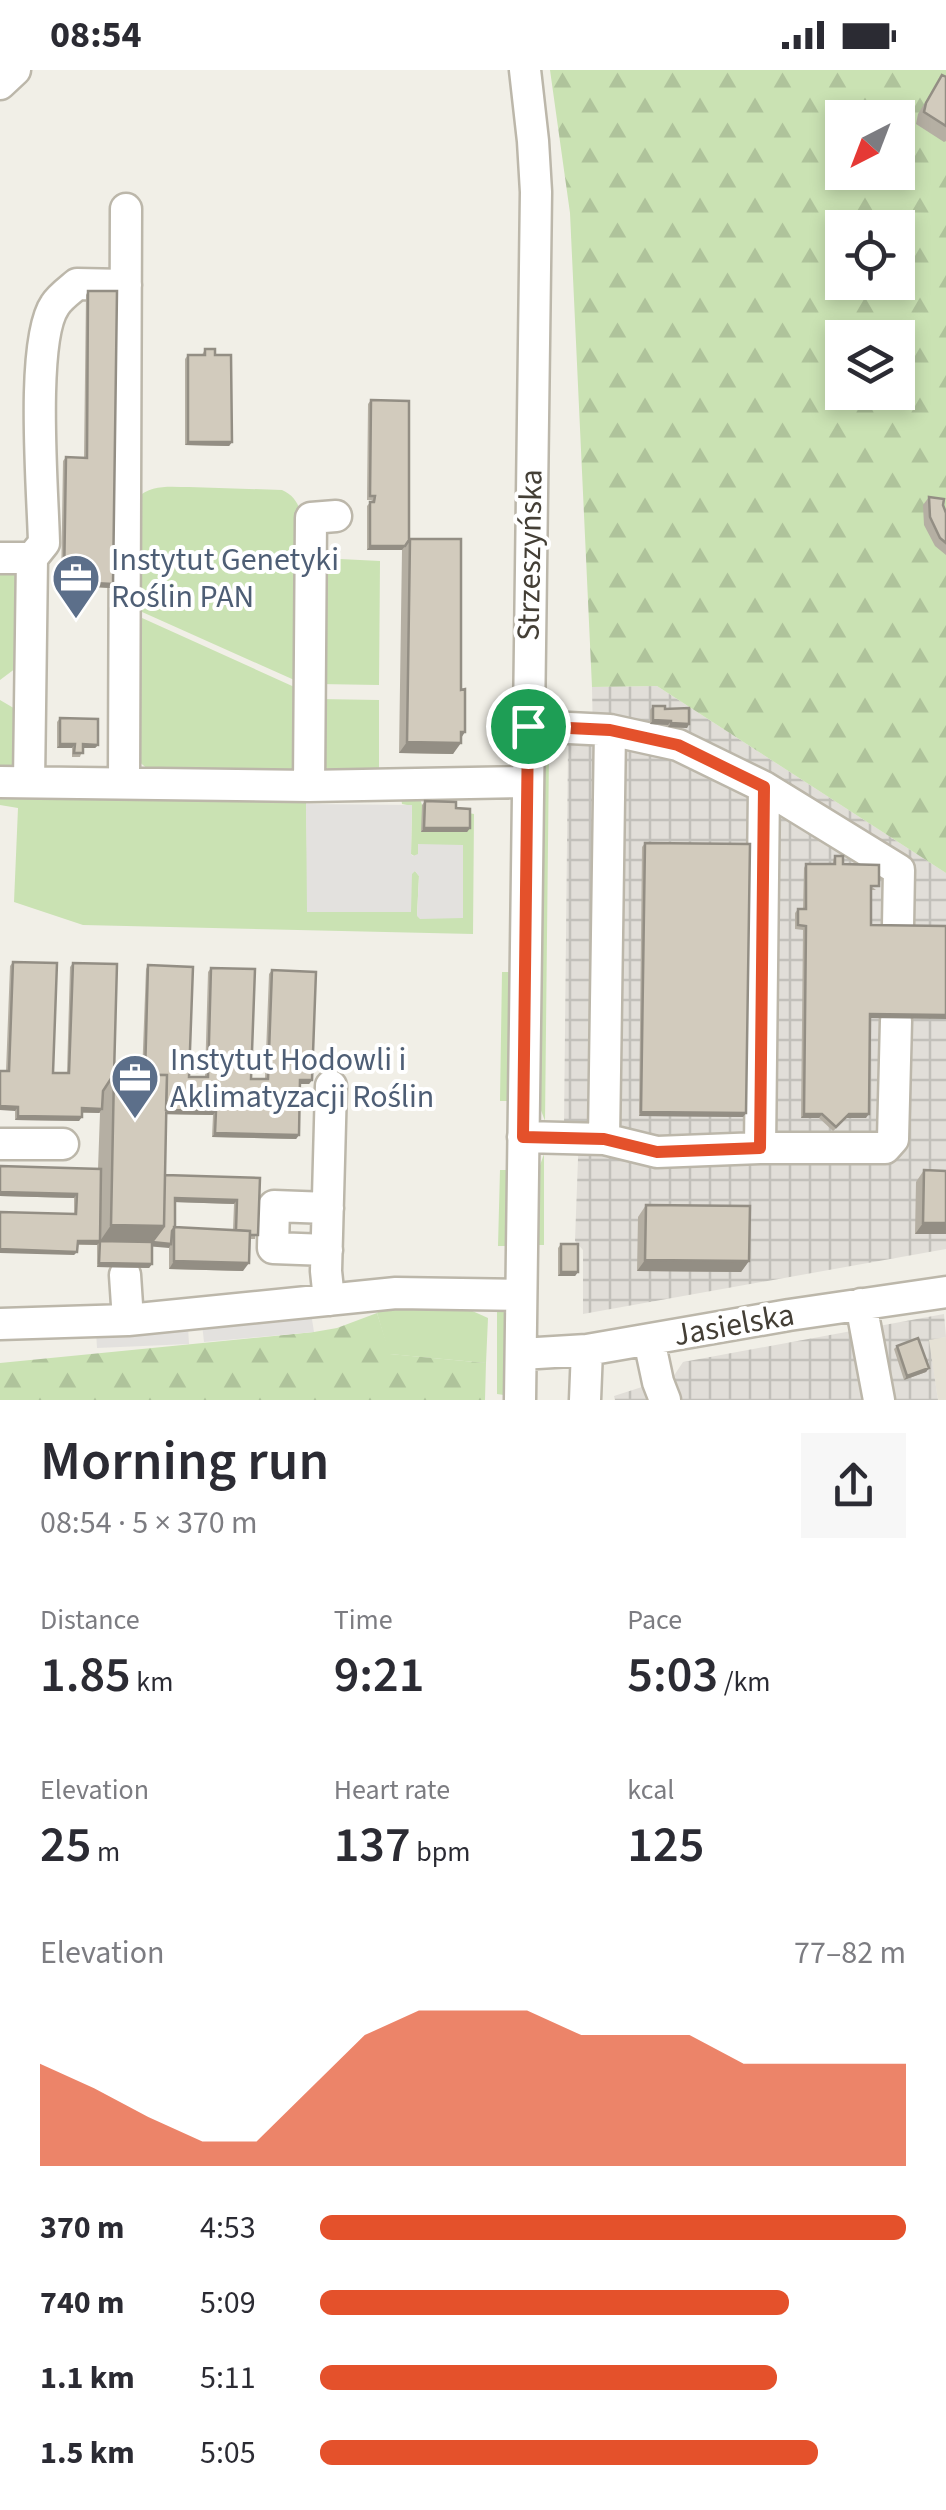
<!DOCTYPE html>
<meta charset="utf-8">
<style>
body{margin:0;font-family:"Source Sans 3",sans-serif;background:#f7f7f7;color:#2b2b33;height:100vh;display:flex;flex-direction:column;font-size:38px;white-space:nowrap}
*{box-sizing:border-box;margin:0}
p{font-size:32px;color:#7c7c81}
.icon{flex:none;width:55px;height:55px;fill:none;stroke:currentColor;stroke-width:2;stroke-linecap:round;stroke-linejoin:round}
.map{position:relative;height:1330px;overflow:hidden}
.sheet{display:flex;flex-direction:column;background:#fff;flex:1}
.sheet>*{flex:none}
.needle{width:65px;rotate:222deg}
.tools{position:absolute;left:825px;top:30px;display:grid;gap:20px}
.tools a{display:grid;place-items:center;width:90px;height:90px;border-radius:0px;background:#fff;box-shadow:0 5px 15px #0003;font-size:50px}
.pin{position:absolute;display:grid;place-items:center;width:85px;height:85px;color:#fff;margin:-42px;border:5px solid #fff;border-radius:50%;box-shadow:0 2px 10px #0007}
.round{display:grid;place-items:center;flex:none;width:105px;height:105px;border-radius:0px;background:#f7f7f7}
.headline{display:flex;align-items:center;justify-content:space-between;height:170px;padding:0 40px}
h1{font-size:55px;font-weight:600;line-height:75px}
.metrics{display:grid;grid-template-columns:repeat(3,1fr);gap:15px;height:170px;padding:10px 40px}
.metrics div{display:grid;align-content:center}
.metrics b{font-size:50px;font-weight:600}
.metrics small{font-size:28px;font-weight:400}
.metrics p{font-size:28px}
.chart{height:280px;padding:20px 40px}
.chart p{display:flex;justify-content:space-between}
.chart svg{width:100%;height:180px;margin-top:10px;fill:#e4512b;opacity:.7}
ul{padding:0 40px;list-style:none;font-size:32px}
li{display:grid;grid-template-columns:160px 120px 1fr;align-items:center;height:75px}
li i{height:25px;border-radius:12px;background:#e4512b}
.status{display:flex;justify-content:space-between;align-items:center;height:70px;padding:0 50px;background:#fff;direction:ltr}
.status svg{height:28px;fill:currentColor}
.map>svg:first-child{display:block}
</style>
<div class="status"><b>08:54</b><svg viewBox="0 0 49 12"><path d="M0 12V9h3v3zM5 12V6h3v6zM10 12V3h3v9zM15 12V0h3v12zM26 1h20v11H26zM47 4h2v5h-2z"/></svg></div>
<div class="map">
<svg width="946" height="1330" viewBox="0 0 946 1330">
<defs>
<pattern id="industrial-grid" width="8" height="8" patternUnits="userSpaceOnUse" patternTransform="scale(2.5)"><rect width="8" height="8" fill="#e1ded8"/><path d="M0 4h8M4 0v8" fill="none" stroke="#c2c0ba"/></pattern>
<pattern id="forest-firs" width="22" height="20" patternUnits="userSpaceOnUse" patternTransform="scale(2.5)"><rect width="22" height="20" fill="#cae2b3"/><path d="M5 1l3.5 6h-7zM16 11l3.5 6h-7z" fill="#afc39b"/></pattern>
</defs>
<rect width="100%" height="100%" fill="#f1efe7"/>
<path fill="#e5e1d5" d="M946 1267V1330H938L928 1269Z"/>
<path fill="url(#industrial-grid)" d="M657 616 946 803V1179L583 1244V1180L575 1171 579 1061 564 1057 568 674 593 669 592 617Z
M944 1244 946 1267 929 1270 938 1330H615L614 1326 673 1307 683 1292Z"/>
<path fill="#cae2b3" d="M189 417 282 420C294 425 299 435 302 446L301 613 131 537 137 428C151 414 170 417 189 417Z
M320 488 380 491 379 615 319 614Z
M0 492 21 501 20 595 0 610Z
M131 543 301 620 294 702 158 708 136 689Z
M505 621H513L512 670 504 692Z
M319 629 379 630V704L331 701 324 696Z
M0 630 17 640 18 690 11 700 0 708Z
M549 682 545 1051 539 1035 543 701Z
M0 719 306 726 308 841 415 801 419 806 417 845 462 848 463 775H418V785L416 787 411 784 412 736 402 734 401 727 418 722 422 735 474 744 473 864 83 855 14 832 18 738 0 735Z
M502 902H509L508 1031H500Z
M544 1084V1175H537L539 1098Z
M500 1100H507L506 1176H498Z
M385 1234 459 1235 488 1248 486 1293 389 1284 377 1243Z
M497 1236H505L504 1325 497 1324Z"/>
<path fill="url(#forest-firs)" fill-rule="evenodd" d="M550 0H946V803L657 616 592 617 570 143ZM842 48H898V102H842ZM842 158H898V212H842ZM842 268H898V322H842Z
M377 1243 390 1284 486 1293 485 1330H0V1293L314 1262 337 1258Z"/>
<path fill="#e3e1de" d="M306 734 412 735 411 784 413 786 418 784V774L463 775V848L420 849 417 846 419 806 415 801 412 804 411 842H307Z
M311 1243 314 1262 204 1272 202 1254Z
M188 1257 189 1274 97 1278 96 1261Z"/>
<g fill="none" stroke-linecap="round" stroke-linejoin="round">
<g stroke="#bcb7aa" stroke-width="35">
<path id="minor" d="M0 14 15 0
M336 446 311 448 309 716 527 712
M0 488H32L29 712
M32 488 44 473C43 424 30 271 55 235 60 227 70 220 77 214L126 215
M610 660 678 675 764 717 899 800 898 856
M0 712 309 716
M124 713 126 139
M523 1067 604 1069 610 660 528 656
M604 1069 657 1082 760 1078H885L893 1069 896 951
M0 1074H63
M760 1078 764 717
M327 1180 273 1178 274 1136 328 1138
M125 1205 128 1250 396 1223 521 1225
M329 1230 326 1201 331 1016
M861 1234 879 1330
M0 1254 128 1250
M649 1270 658 1312 665 1330
M521 1284 587 1280 789 1245 946 1222
M520 1330 536 122 533 71 525 0
M585 1330 587 1280"/>
</g>
<use href="#minor" stroke="#fff" stroke-width="30"/>
</g>
<path fill="#b5afa3" fill-rule="evenodd" d="M942 5 946 7V71L944 72 916 54 918 44Z
M88 221 113 514 110 518 95 517 92 524H83V517H61L63 391 66 387 84 388 86 225Z
M205 279 215 285 232 372 229 376 185 375V289L188 285H202Z
M371 330 409 470 410 469 461 668 453 684 399 683 402 480H367V436L372 430H367L368 334Z
M929 427 943 435 946 443V485L935 476 924 455 923 435Z
M653 636 665 639 689 654 687 658 668 657V655L650 654V640Z
M60 648 98 675 95 678H83L80 687H72V678H57V652Z
M425 731 456 738 470 758 467 762H421L422 735Z
M645 773 746 1043 743 1047 639 1046 642 777Z
M835 786 843 794 876 820H871L870 948 866 1048H846L833 1061 819 1048H801L803 860 795 859V843L798 839H803L804 798 806 794H833V790Z
M13 892 53 1003H67L70 897 73 893 114 1004 142 1005 146 899 148 895 189 1007H205L208 902 211 898 251 1009H265L269 904 272 900 312 1010 309 1014H300L299 1065 296 1069 212 1067 213 1045 166 1044 165 1105 260 1108 255 1169H250L243 1201 169 1199V1177L152 1176V1194L149 1198 97 1197V1175H78L74 1185V1128L0 1126V1096L98 1099 100 1043H82L79 1051 15 1050V1041L6 1001 10 896ZM175 1132 234 1134 233 1160 175 1157Z
M924 1100 946 1101V1164H915L916 1112Z
M646 1135 749 1191 741 1202 637 1201 638 1147Z
M561 1174 578 1202 575 1206H558V1178Z
M897 1276 929 1298 926 1302 904 1310 894 1279Z"/>
<path fill="#938e84" d="M188 372H232L229 376 185 375Z
M370 476H405L402 480H367Z
M64 513H86L83 517H61Z
M95 513 113 514 110 518 93 517Z
M85 520H95L92 524H83Z
M653 650 671 651 668 655 650 654Z
M671 653 689 654 687 658 668 657Z
M461 662H465L458 673H461L453 684 399 683 407 672Z
M60 674H75L72 678H57Z
M83 674 98 675 95 678H80Z
M424 758H470L467 762H421Z
M870 944 946 945V949L867 948Z
M300 1010H312L309 1014H297Z
M0 1036 18 1037 15 1041 0 1040Z
M82 1038 102 1039 99 1043 79 1042Z
M155 1040 216 1041 213 1045 152 1044Z
M641 1042 746 1043 743 1047 639 1046Z
M804 1044H822L819 1048H801Z
M849 1044H869L866 1048H846L833 1061Z
M18 1046 82 1047 79 1051 15 1050Z
M215 1063 299 1065 296 1069 212 1067Z
M0 1122 77 1124 74 1128 0 1126Z
M175 1128 237 1130 234 1134 173 1132Z
M923 1153H946V1164H915Z
M111 1155 164 1156 171 1174 169 1178 100 1172 97 1175 75 1174 78 1171H100Z
M0 1179 77 1182 74 1185 0 1183Z
M645 1190 749 1191 741 1202 637 1201Z
M174 1191 249 1193 243 1201 169 1199Z
M99 1193 152 1194 149 1198 97 1197Z
M561 1202H578L575 1206H558Z
M929 1298 926 1302 904 1310 907 1306Z"/>
<path fill="#d2cbbd" stroke="#938e84" stroke-width="2.5" d="M942 5 946 7V56L924 42 926 33Z
M88 221H117L113 514 95 513V520H85L86 513H64L66 387 87 388Z
M205 279H215V285H231L232 372H188V285H205Z
M371 330 409 331V470L405 476H370V432H374L375 426H370Z
M929 427 944 429 943 435 946 443V473L940 468 930 447Z
M410 469H461V620L465 619V662H461V673L407 672Z
M653 636H665V639L689 638V654L671 653V651L653 650Z
M60 648 98 649V675L83 674V683H74L75 674H60Z
M425 731 456 732V738L470 739V758H424Z
M645 773 750 774 746 1043 641 1042Z
M835 786H843V794L879 795V816H871V855L946 856V945L870 944 869 1044H849L836 1057 822 1044H804L806 856 798 855V839H806V794H835Z
M13 892 57 893 53 1003H69L73 893 117 894 114 1004 103 1021 102 1039 82 1038V1047L18 1046V1037L0 1036V1001H9Z
M148 895 193 897 189 1007H208L211 898 255 899 251 1009H268L272 900 316 902 312 1010H300L299 1065 215 1063 216 1041 166 1040 167 1005H126H145Z
M114 1004 167 1005 164 1156 111 1155Z
M0 1096 101 1099 100 1171 152 1172V1194L99 1193 100 1171H78L77 1182 0 1179V1142L76 1144 77 1124 0 1122Z
M924 1100 946 1101V1153H923Z
M165 1105 260 1108 258 1165H250V1161L236 1160 237 1130 175 1128V1157L172 1161 171 1174 152 1172 164 1156Z
M646 1135 750 1136 749 1191 645 1190Z
M174 1157 250 1161 249 1193 174 1191Z
M561 1174H578V1202H561Z
M918 1268 929 1298 907 1306 897 1276Z"/>
<g fill="none" stroke-linecap="round" stroke-linejoin="round">
<g stroke="#fff" stroke-width="20">
<path id="route" d="M528 656 610 660 678 675 764 717 760 1078 657 1082 604 1069 523 1067Z"/>
</g>
<use href="#route" stroke="#e4512b" stroke-width="12"/>
</g>
<defs>
<g id="office-pin" transform="scale(2.5)"><path d="M0 17L-7.5 6A9.5 9.5 0 1 1 7.5 6Z" fill="#5c6f8a" stroke="#fff"/><path d="M-6-3h4V-5.5h4V-3h4V5H-6ZM-1-4.5V-3h2v-1.5ZM-6 0V1H6V0Z" fill="#fff"/></g>
</defs>
<g fill-rule="evenodd">
<use href="#office-pin" x="76" y="508"/>
<use href="#office-pin" x="135" y="1008"/>
</g>
<g text-anchor="middle" dominant-baseline="central" stroke-width="8" stroke-linejoin="round" paint-order="stroke">
<g font-size="32" fill="#443f36" stroke="#fff">
<text transform="translate(530 485) rotate(-89)">Strzeszyńska</text>
<text transform="translate(734 1255) rotate(-10)">Jasielska</text>
</g>
<g font-size="32" fill="#4e5e75" stroke="#fff" text-anchor="start">
<text x="111" y="490">Instytut Genetyki<tspan x="111" dy="37">Roślin PAN</tspan></text>
<text x="170" y="990">Instytut Hodowli i<tspan x="170" dy="37">Aklimatyzacji Roślin</tspan></text>
</g>
</g>
</svg>
<div class="tools">
<a><svg class="needle" viewBox="-14 -14 28 28"><path d="M0-13l5 13h-10z" fill="#e53935"/><path d="M0 13l5-13h-10z" fill="#7c7c81"/></svg></a>
<a><svg class="icon" aria-label="locate" viewBox="0 0 24 24"><circle cx="12" cy="12" r="6"/><path d="M12 2v4M12 18v4M2 12h4M18 12h4"/></svg></a>
<a><svg class="icon" aria-label="layers" viewBox="0 0 24 24"><path d="M12 4l9 5-9 5-9-5zM3 14l9 5 9-5"/></svg></a>
</div>
<div class="pin" style="left:528px;top:656px;background:#1e9e55"><svg class="icon" aria-label="arrive" viewBox="0 0 24 24"><path d="M6 21V4h12l-3 4 3 4H6"/></svg></div>
</div>
<section class="sheet">
<div class="headline"><div><h1>Morning run</h1><p>08:54 · 5 × 370 m</p></div><a class="round"><svg class="icon" aria-label="share" viewBox="0 0 24 24"><path d="M12 15V3M7 8l5-5 5 5M5 13v7h14v-7"/></svg></a></div>
<div class="metrics">
<div><p>Distance</p><b>1.85<small> km</small></b></div>
<div><p>Time</p><b>9:21</b></div>
<div><p>Pace</p><b>5:03<small> /km</small></b></div>
</div>
<div class="metrics">
<div><p>Elevation</p><b>25<small> m</small></b></div>
<div><p>Heart rate</p><b>137<small> bpm</small></b></div>
<div><p>kcal</p><b>125</b></div>
</div>
<div class="chart"><p><span>Elevation</span>77–82 m</p>
<svg viewBox="0 0 160 44" preserveAspectRatio="none"><path d="M0 44V19L10 25L20 32L30 38L40 38L50 25L60 12L70 6L80 6L90 6L100 12L110 12L120 12L130 19L140 19L150 19L160 19V44z"/></svg>
</div>
<ul>
<li><b>370 m</b>4:53<i style="width:100%"></i></li>
<li><b>740 m</b>5:09<i style="width:80%"></i></li>
<li><b>1.1 km</b>5:11<i style="width:78%"></i></li>
<li><b>1.5 km</b>5:05<i style="width:85%"></i></li>
</ul>
</section>
